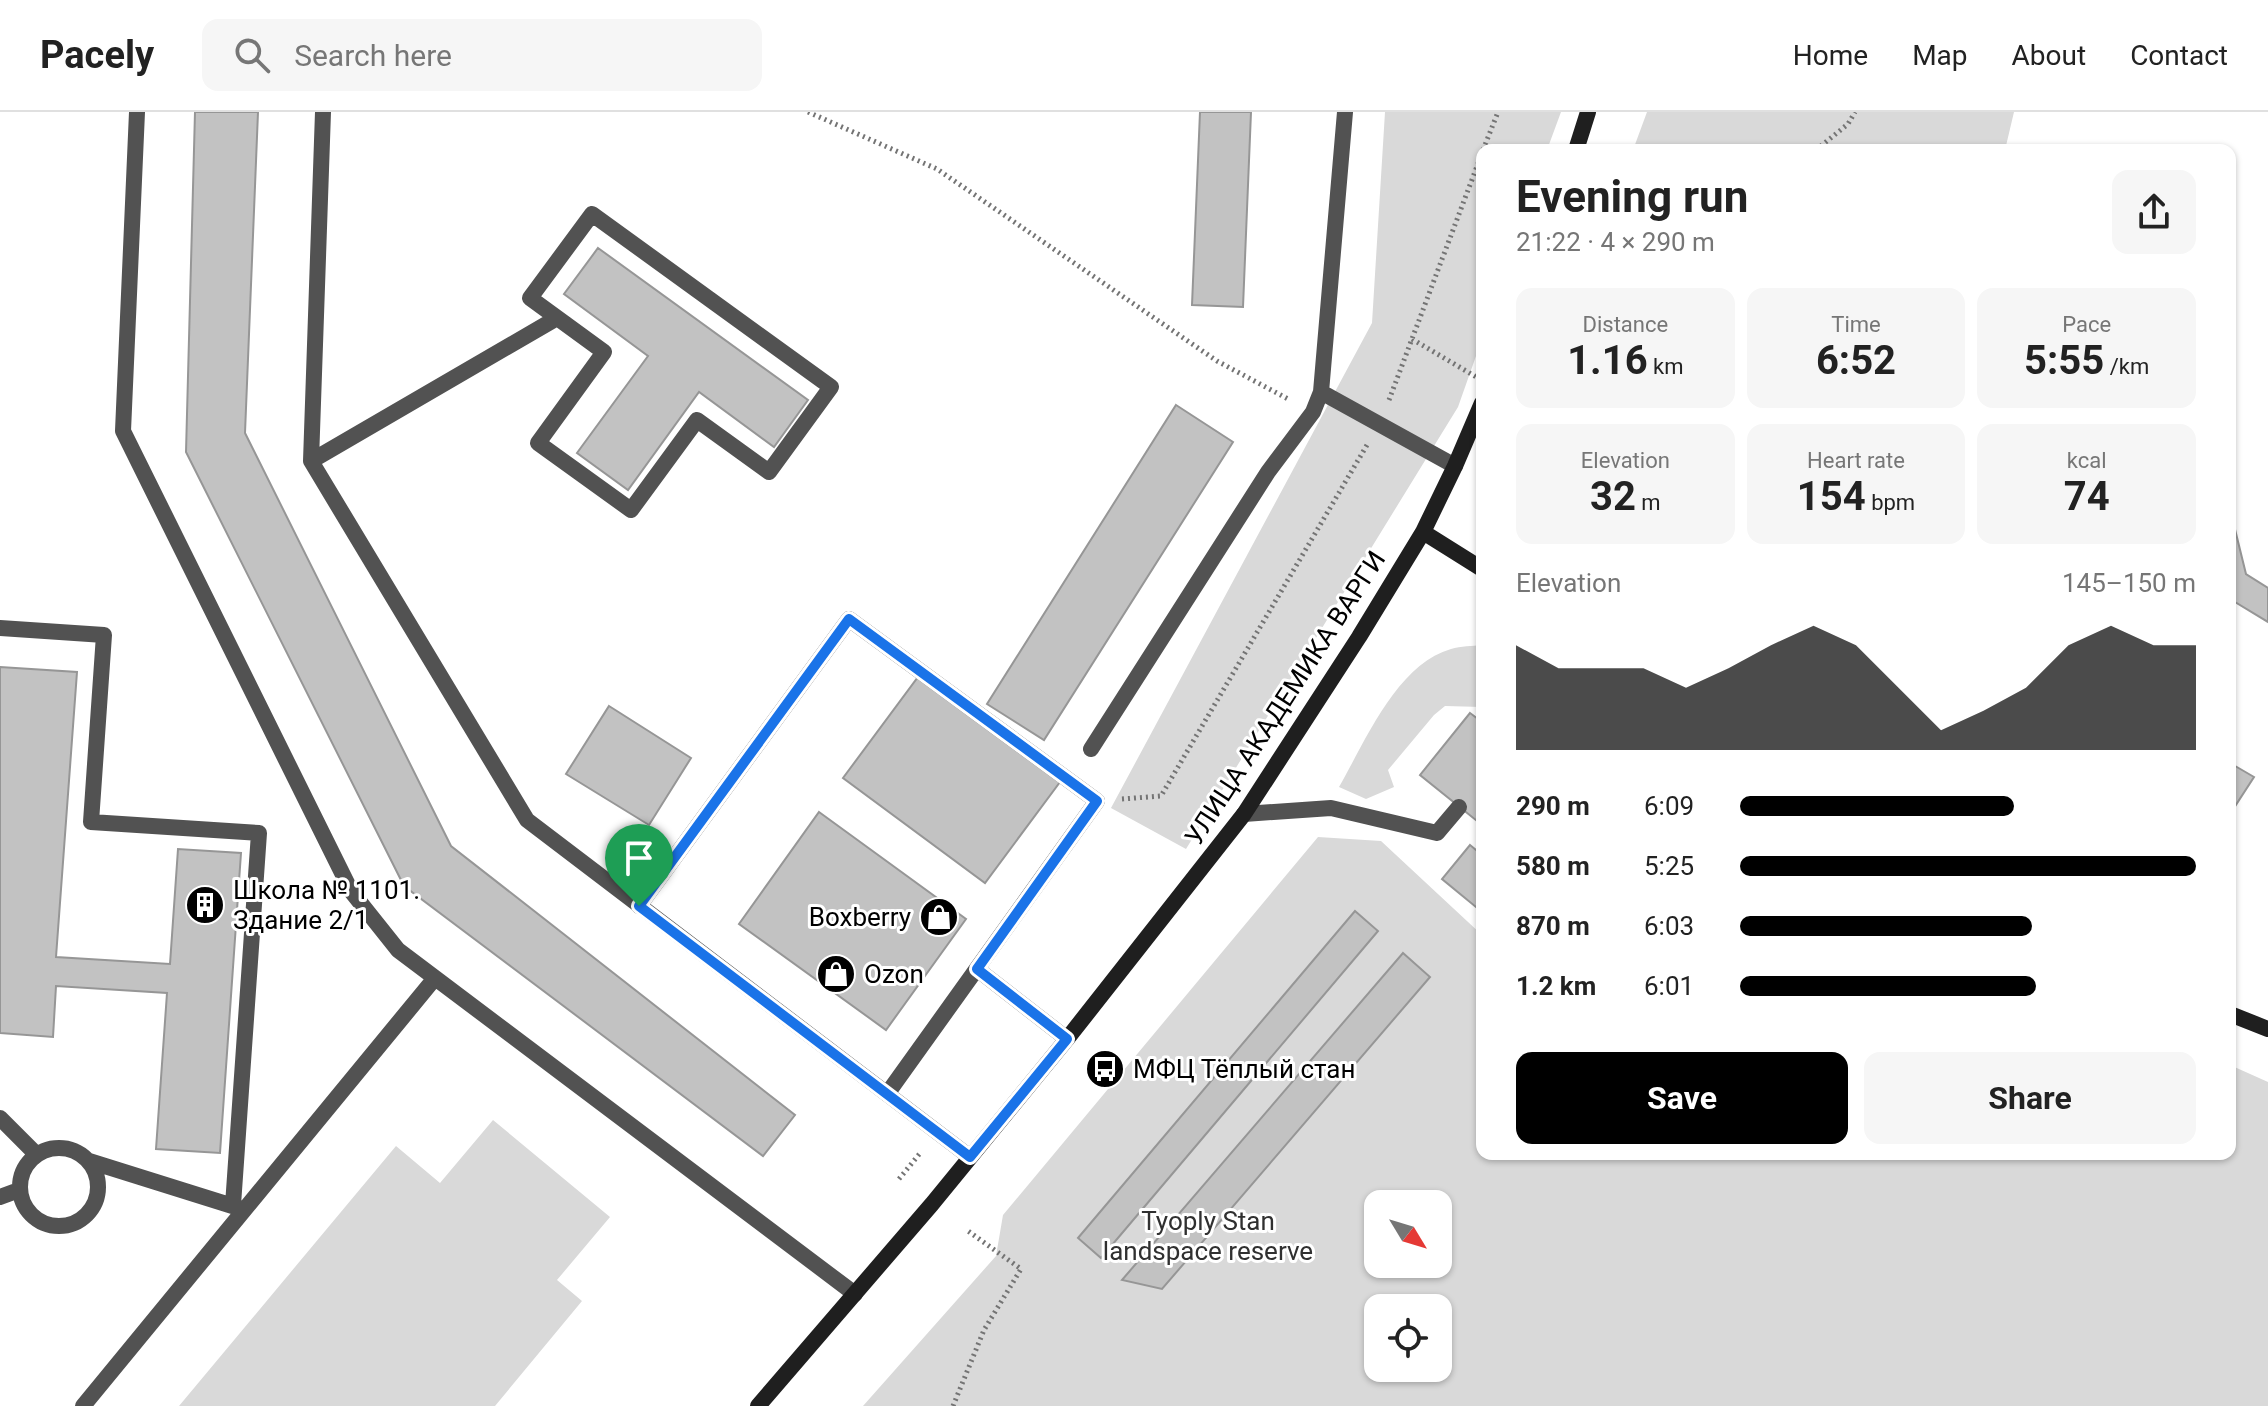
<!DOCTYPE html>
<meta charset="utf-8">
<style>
body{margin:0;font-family:Roboto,sans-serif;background:#f6f6f6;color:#222;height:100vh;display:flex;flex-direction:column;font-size:30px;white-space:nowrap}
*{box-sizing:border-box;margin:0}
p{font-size:26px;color:#767676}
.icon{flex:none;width:44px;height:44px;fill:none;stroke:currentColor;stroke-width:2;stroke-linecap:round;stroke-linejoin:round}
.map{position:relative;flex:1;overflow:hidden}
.drawer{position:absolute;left:1476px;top:32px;width:760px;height:1016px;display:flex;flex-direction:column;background:#fff;border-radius:16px;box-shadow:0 2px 6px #0004}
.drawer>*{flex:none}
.needle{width:52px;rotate:128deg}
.tools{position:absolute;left:1364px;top:1078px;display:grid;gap:16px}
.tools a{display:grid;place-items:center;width:88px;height:88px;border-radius:16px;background:#fff;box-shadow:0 2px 6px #0004;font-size:40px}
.pin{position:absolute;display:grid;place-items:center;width:68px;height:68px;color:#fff;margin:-82px -34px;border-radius:50% 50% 50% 0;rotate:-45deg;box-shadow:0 0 8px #0007}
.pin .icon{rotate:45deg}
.round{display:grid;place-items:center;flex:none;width:84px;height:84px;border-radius:16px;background:#f6f6f6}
.summary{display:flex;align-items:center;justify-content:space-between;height:136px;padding:0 40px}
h1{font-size:44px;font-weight:700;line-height:60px}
.stats{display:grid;grid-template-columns:repeat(3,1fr);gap:12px;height:136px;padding:8px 40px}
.stats div{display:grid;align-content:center;border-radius:16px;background:#f6f6f6;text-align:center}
.stats b{font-size:40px;font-weight:700}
.stats small{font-size:22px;font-weight:400}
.stats p{font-size:22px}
.chart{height:224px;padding:16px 40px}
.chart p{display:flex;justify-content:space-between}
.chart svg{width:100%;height:144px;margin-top:8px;fill:#000;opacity:.7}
.button{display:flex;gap:16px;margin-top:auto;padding:16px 40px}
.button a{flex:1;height:92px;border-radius:16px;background:#000;color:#fff;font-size:32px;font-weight:700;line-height:92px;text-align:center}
.button a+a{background:#f6f6f6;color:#222}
ul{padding:0 40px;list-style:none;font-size:26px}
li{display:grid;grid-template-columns:128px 96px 1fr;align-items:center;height:60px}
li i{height:20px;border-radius:10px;background:#000}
header{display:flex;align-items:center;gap:48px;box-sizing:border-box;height:112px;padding:0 40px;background:#fff;border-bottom:2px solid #e0e0e0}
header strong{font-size:38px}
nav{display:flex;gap:44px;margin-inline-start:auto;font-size:28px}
.search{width:560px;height:72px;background:#f6f6f6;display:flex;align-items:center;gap:20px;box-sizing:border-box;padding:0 28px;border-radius:16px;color:#767676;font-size:30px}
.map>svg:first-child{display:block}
</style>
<header>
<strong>Pacely</strong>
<div class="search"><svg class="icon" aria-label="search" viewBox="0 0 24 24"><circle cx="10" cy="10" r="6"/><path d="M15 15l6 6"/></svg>Search here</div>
<nav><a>Home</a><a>Map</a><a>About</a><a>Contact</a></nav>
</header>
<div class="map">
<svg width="2268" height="1294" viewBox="0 0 2268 1294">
<rect width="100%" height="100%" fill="#fff"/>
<path fill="#d9d9d9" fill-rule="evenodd" d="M1385 0H1561L1547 38H1482V227L1458 295 1186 737 1111 696 1372 211Z
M1647 0H2014L2005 38H1633Z
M1482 533V595L1445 594 1434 603 1388 658 1394 675 1366 687 1339 675C1365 630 1397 552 1451 537 1461 534 1472 534 1482 533Z
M1318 725 1381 729 1482 823V1042H2230V953L2268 970V1294H863L996 1144 1003 1103ZM1378 1092H1438V1152H1378ZM1378 1196H1438V1256H1378Z
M493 1008 610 1105 557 1168 582 1189 495 1294H179L396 1034 440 1071Z"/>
<path fill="#c2c2c2" stroke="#969696" stroke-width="2" d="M195 0H258L245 321 451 734 795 1003 763 1044 404 774 186 340Z
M1200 0H1251L1243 195 1192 193Z
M598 136 808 288 774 335 699 280 628 378 577 341 648 244 564 182Z
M1176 293 1233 330 1044 628 987 592Z
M2230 397 2246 462 2268 476V510L2230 487Z
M0 555 77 560 56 845 170 852 178 737 241 741 220 1041 156 1037 167 881 56 874 53 925 0 921Z
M918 565 1060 670 985 771 843 666Z
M609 594 691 646 649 713 566 662Z
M1470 601 1482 610V713L1420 663Z
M2230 651 2254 665 2230 702Z
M819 700 966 807 886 918 739 812Z
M1470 733 1482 743V800L1442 767Z
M1355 799 1378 819 1101 1146 1078 1126Z
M1403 841 1430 865 1162 1177 1122 1168Z"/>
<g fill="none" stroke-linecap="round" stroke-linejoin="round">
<path stroke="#747474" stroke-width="5" stroke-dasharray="2 4" stroke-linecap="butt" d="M808 0 937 57 1217 249 1290 288
M1483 38 1498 0
M1816 38 1848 12 1855 0
M1412 227 1478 266
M1389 288 1482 41
M1122 687 1161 684 1367 333
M899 1067 921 1040
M953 1294 984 1218 1021 1157 968 1119"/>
<path stroke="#525252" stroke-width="16" d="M137 0 123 319 351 779 398 838 855 1182
M323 0 311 349 527 708 970 1045
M592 102 831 275 769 360 697 308 631 398 538 331 604 240 530 186Z
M1321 280 1455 354
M311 349 557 206
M0 516 104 523 91 710 259 721 233 1093
M1091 637 1268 360 1313 300 1321 280 1345 0
M1244 702 1331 696 1437 721 1459 695
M639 794 849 507 1097 689 887 982
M977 857 1067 927
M0 1006 36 1042
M20 1075a39 39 0 1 1 78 0a39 39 0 1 1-78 0Z
M89 1049 239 1096
M0 1085 19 1078
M83 1294 435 866"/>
<path stroke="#1f1f1f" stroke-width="16" d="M1576 38 1588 0
M1423 420 1482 457
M2230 902 2268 917
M758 1294 932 1092 1067 927 1244 702 1359 525 1423 420 1455 354 1482 291"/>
</g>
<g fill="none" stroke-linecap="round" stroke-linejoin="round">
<g stroke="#fff" stroke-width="16">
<path id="route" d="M849 507 1097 689 977 857 1067 927 970 1045 639 794Z"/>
</g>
<use href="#route" stroke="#1a73e8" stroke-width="10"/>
</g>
<defs>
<g id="building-disc" transform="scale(2)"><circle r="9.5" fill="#000" stroke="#fff"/><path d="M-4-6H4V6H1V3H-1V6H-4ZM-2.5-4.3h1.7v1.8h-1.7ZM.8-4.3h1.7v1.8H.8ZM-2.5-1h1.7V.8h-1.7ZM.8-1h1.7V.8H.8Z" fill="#fff"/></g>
<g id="shop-disc" transform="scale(2)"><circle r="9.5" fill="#000" stroke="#fff"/><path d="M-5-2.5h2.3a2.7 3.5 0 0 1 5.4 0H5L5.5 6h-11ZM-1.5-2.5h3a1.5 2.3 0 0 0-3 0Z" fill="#fff"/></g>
<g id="bus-disc" transform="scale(2)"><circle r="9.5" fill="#000" stroke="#fff"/><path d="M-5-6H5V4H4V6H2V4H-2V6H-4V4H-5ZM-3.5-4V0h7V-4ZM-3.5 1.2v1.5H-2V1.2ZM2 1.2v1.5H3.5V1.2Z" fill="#fff"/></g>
</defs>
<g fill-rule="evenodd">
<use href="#building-disc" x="205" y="793"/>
<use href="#shop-disc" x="939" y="805"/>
<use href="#shop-disc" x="836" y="862"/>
<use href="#bus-disc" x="1105" y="957"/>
</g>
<g text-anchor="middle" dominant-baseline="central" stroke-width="6" stroke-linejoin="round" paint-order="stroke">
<g font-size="26" fill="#000" stroke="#fff">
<text transform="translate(1285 586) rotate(-57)">УЛИЦА АКАДЕМИКА ВАРГИ</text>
</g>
<g font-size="26" fill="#000" stroke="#fff" text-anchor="start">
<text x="233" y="778">Школа № 1101.<tspan x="233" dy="30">Здание 2/1</tspan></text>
<text x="911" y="805" text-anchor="end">Boxberry</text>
<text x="864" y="862">Ozon</text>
<text x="1133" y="957">МФЦ Тёплый стан</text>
</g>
<g font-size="26" fill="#303030" stroke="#fff">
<text x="1208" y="1109">Tyoply Stan<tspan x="1208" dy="30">landspace reserve</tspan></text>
</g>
</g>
</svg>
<div class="tools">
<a><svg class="needle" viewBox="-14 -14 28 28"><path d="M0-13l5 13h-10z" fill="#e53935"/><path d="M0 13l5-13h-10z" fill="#767676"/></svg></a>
<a><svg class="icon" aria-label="locate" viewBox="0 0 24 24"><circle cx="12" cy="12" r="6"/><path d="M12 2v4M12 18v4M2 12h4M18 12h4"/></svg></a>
</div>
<div class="pin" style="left:639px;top:794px;background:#1e9e55"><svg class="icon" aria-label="arrive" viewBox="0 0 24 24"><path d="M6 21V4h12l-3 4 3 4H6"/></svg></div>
<section class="drawer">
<div class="summary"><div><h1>Evening run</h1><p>21:22 · 4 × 290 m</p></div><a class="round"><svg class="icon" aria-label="share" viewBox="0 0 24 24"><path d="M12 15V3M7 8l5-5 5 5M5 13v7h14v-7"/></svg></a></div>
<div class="stats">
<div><p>Distance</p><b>1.16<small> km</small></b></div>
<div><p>Time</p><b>6:52</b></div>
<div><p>Pace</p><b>5:55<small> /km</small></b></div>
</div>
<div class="stats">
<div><p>Elevation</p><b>32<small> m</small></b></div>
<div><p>Heart rate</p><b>154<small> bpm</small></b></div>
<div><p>kcal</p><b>74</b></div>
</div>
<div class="chart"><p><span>Elevation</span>145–150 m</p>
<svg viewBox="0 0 160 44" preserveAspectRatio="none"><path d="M0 44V12L10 19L20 19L30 19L40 25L50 19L60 12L70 6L80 12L90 25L100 38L110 32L120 25L130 12L140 6L150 12L160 12V44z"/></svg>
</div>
<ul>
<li><b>290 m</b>6:09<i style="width:60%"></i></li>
<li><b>580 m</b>5:25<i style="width:100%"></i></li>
<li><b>870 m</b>6:03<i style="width:64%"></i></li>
<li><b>1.2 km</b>6:01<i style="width:65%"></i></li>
</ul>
<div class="button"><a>Save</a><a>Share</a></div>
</section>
</div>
